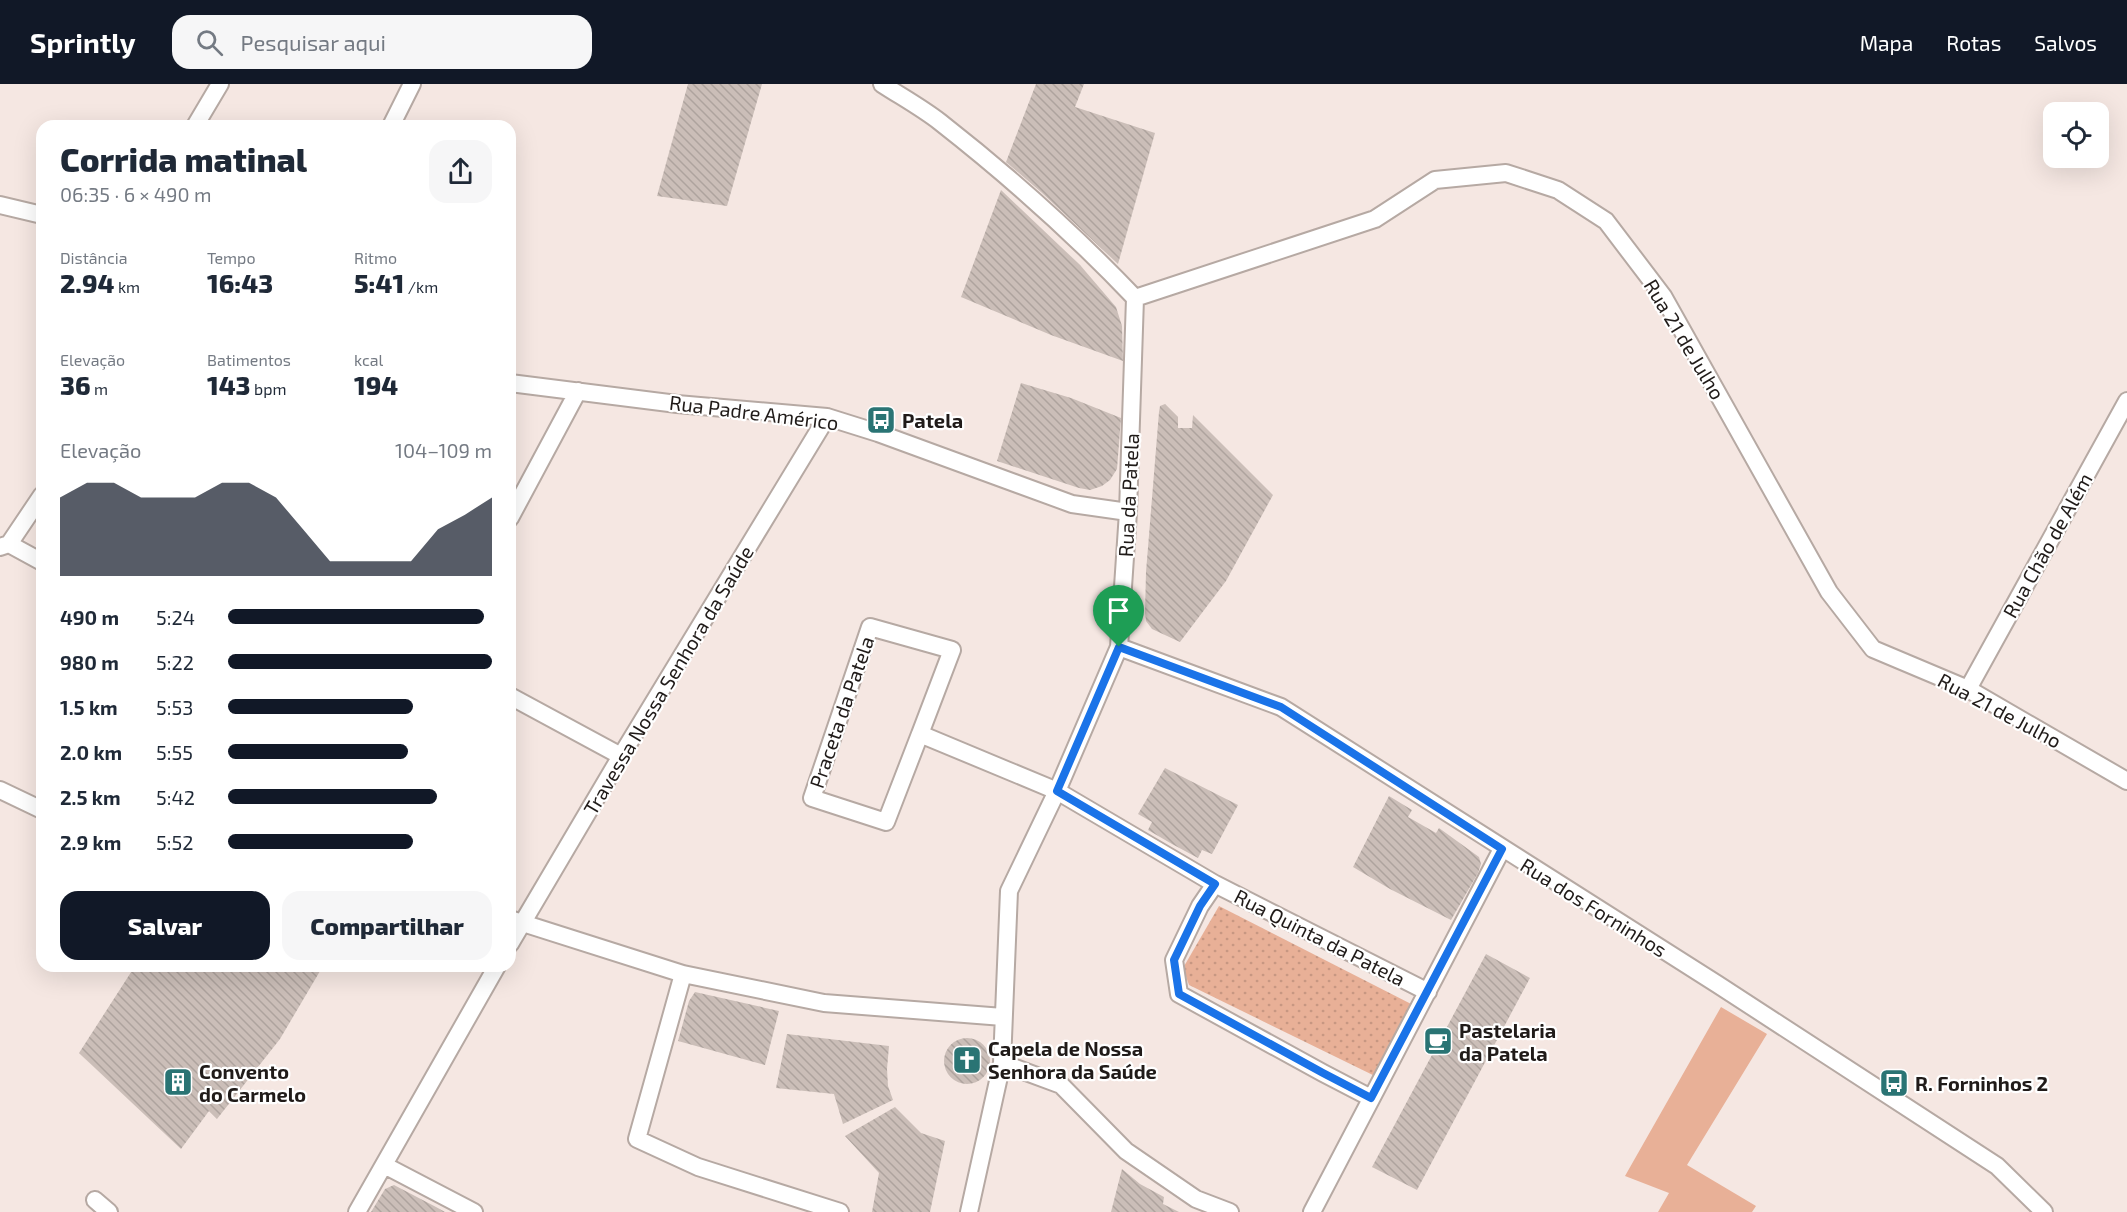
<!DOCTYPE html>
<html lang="pt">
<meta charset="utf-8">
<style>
body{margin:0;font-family:"Exo 2",sans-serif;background:#f6f6f7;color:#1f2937;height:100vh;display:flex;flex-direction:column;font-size:22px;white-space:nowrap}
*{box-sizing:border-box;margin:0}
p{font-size:20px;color:#747a83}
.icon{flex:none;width:33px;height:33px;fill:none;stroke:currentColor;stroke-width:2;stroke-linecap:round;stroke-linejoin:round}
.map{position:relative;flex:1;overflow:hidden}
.drawer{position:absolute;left:36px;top:36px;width:480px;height:852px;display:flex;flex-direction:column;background:#fff;border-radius:18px;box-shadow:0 6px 24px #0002}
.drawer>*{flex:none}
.controls{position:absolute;left:2043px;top:18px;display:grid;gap:12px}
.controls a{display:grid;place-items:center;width:66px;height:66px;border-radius:12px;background:#fff;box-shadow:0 6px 24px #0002;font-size:30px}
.pin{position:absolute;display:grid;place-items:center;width:51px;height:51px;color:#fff;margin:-62px -26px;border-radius:50% 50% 50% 0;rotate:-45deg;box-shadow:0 0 6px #0007}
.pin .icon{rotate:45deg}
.round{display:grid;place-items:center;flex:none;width:63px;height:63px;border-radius:18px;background:#f6f6f7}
.overview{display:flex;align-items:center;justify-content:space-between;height:102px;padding:0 24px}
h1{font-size:33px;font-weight:800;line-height:45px}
.metrics{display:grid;grid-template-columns:repeat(3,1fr);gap:9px;height:102px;padding:6px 24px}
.metrics div{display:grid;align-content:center}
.metrics b{font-size:26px;font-weight:800}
.metrics small{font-size:16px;font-weight:400}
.metrics p{font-size:16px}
.chart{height:168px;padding:12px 24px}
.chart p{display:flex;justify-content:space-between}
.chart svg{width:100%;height:108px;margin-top:6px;fill:#111827;opacity:.7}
.button{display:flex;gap:12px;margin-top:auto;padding:12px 24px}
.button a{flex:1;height:69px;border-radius:18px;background:#111827;color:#fff;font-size:24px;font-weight:800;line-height:69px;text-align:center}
.button a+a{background:#f6f6f7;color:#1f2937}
ul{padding:0 24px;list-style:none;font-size:20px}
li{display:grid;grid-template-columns:96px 72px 1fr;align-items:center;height:45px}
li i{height:15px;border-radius:8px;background:#111827}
header{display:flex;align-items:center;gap:36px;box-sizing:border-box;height:84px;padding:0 30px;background:#111827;color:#fff}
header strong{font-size:28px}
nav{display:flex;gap:33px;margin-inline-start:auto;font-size:21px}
.search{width:420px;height:54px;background:#f6f6f7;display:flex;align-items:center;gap:15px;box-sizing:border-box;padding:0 21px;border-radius:18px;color:#747a83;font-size:22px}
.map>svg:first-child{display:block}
</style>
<header>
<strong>Sprintly</strong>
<div class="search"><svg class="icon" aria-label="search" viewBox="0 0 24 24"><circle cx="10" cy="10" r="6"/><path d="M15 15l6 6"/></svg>Pesquisar aqui</div>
<nav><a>Mapa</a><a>Rotas</a><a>Salvos</a></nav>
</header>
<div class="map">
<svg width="2127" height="1128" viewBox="0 0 2127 1128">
<defs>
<pattern id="park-dots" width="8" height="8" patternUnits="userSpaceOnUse" patternTransform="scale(1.5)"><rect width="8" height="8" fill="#e8b097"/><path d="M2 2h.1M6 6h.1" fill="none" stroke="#c79782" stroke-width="1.8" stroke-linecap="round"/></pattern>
<pattern id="building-back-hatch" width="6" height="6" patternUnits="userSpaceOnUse" patternTransform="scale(1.5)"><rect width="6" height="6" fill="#cbbeb8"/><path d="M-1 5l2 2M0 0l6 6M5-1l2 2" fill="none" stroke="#aea39e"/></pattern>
</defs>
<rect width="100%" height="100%" fill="#f5e7e2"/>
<path fill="#e8b097" d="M1721 923 1767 950 1687 1081 1756 1122 1752 1128H1658L1669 1109 1625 1092Z"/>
<path fill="url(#park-dots)" d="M1219 822 1419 924 1381 995 1189 901 1183 884Z"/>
<path fill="url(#building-back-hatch)" d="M688 0H762L727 122 657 112Z
M1036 0H1084L1075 23 1155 49 1118 180 1041 108 1006 78Z
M1001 106 1080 181 1116 223 1122 242 1123 277 1051 251 961 213Z
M1021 299 1071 314 1121 334 1117 385 1110 396 1102 402 1090 406 1079 404 997 377Z
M1165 320 1178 333V344H1192L1193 331 1273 411 1226 497 1180 558 1152 545 1146 537 1145 529 1146 488 1159 328 1160 322Z
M1165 684 1238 721 1212 770 1202 766 1198 774 1172 760 1148 746 1152 738 1138 730Z
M1389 712 1412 726 1408 733 1436 749 1439 744 1479 773 1481 780 1478 789 1451 836 1390 805 1353 783Z
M1486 870 1530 894 1417 1106 1372 1083Z
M135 882H323L280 955 217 1035 209 1027 181 1065 79 969Z
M695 908 779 927 765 981 678 957 689 917Z
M787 950 889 962 887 985 888 1002 893 1016 843 1040 834 1010 776 1004Z
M944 977a23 23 0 1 1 46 0a23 23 0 1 1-46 0Z
M895 1023 921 1049 945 1057 930 1128H872L879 1089 845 1052Z
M1122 1085 1140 1100 1164 1113 1163 1120 1179 1128H1111Z
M394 1101 436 1123 445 1128H371L385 1105Z"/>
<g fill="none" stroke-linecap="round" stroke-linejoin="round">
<g stroke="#b6a9a3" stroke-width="20">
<path id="street" d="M882 0C902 13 922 24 940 38 1009 92 1075 151 1135 214L1128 428 1119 563 1057 707 1009 807 1002 979 969 1128
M195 42 220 0
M391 42 412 0
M0 121 42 131
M1135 214 1375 135 1435 96 1506 89 1558 106 1606 137 1663 212 1829 508 1873 565 1968 605 2127 697
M510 299 677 320 827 333 878 349 1072 420 1128 428
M510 434 578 307
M9 460 42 478
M0 463 9 460 42 411
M1119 563 1281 623 1717 900 1997 1082 2044 1128
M1968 605 2127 317
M510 612 621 672
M920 650 886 738 812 714 870 543 952 566 920 650 1057 707 1215 800 1428 908
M0 706 42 726
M1215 800 1200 822 1174 876 1179 910 1323 989 1371 1014
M510 835 683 890 824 919 1003 933
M510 860 621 672 827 333
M683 890 637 1055 698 1083 840 1128
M1002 979 1061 1001 1126 1067 1196 1115 1230 1128
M384 1081 474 1128
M95 1116 109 1128
M357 1128 497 882
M1312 1128 1502 765"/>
</g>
<use href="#street" stroke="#fff" stroke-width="16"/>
</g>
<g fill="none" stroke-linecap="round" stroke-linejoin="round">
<g stroke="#fff" stroke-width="12">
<path id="route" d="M1119 563 1281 623 1502 765 1371 1014 1323 989 1179 910 1174 876 1200 822 1215 800 1057 707Z"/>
</g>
<use href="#route" stroke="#1a73e8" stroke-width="8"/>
</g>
<defs>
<g id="bus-square" transform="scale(1.5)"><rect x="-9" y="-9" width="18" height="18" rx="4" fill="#2a7474" stroke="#fff"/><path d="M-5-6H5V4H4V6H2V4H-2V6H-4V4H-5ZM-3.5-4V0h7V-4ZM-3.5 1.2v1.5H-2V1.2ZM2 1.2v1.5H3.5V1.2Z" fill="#fff"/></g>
<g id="cafe-square" transform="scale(1.5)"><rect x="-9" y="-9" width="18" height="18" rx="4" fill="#2a7474" stroke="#fff"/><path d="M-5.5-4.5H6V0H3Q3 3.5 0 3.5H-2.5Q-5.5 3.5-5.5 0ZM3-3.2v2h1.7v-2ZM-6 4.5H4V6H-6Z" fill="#fff"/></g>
<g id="church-square" transform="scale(1.5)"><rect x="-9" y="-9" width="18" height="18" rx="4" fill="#2a7474" stroke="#fff"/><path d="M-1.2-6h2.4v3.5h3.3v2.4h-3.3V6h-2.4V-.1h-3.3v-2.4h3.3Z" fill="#fff"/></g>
<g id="building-square" transform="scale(1.5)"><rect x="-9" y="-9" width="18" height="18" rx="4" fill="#2a7474" stroke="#fff"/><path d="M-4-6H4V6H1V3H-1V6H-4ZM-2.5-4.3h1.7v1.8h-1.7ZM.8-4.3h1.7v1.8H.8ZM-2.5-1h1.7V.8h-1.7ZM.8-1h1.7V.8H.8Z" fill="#fff"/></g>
</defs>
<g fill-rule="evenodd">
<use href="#bus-square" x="881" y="336"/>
<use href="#cafe-square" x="1438" y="957"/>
<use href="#church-square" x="967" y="976"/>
<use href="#building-square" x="178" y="998"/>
<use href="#bus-square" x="1894" y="999"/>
</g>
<g text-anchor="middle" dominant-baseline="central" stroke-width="4.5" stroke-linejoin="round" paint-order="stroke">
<g font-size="20" fill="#201b19" stroke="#fff">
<text transform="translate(1685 255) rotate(59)">Rua 21 de Julho</text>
<text transform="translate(754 328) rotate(7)">Rua Padre Américo</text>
<text transform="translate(1128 411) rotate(-87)">Rua da Patela</text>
<text transform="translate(2047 461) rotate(-61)">Rua Chão de Além</text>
<text transform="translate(668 596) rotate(-59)">Travessa Nossa Senhora da Saúde</text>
<text transform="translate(2000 626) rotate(28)">Rua 21 de Julho</text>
<text transform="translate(841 628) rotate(-71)">Praceta da Patela</text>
<text transform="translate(1594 823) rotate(32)">Rua dos Forninhos</text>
<text transform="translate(1320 853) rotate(27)">Rua Quinta da Patela</text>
</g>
<g font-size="20" font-weight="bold" fill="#201b19" stroke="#fff" text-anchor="start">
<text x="902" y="336">Patela</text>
<text x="1459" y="946">Pastelaria<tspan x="1459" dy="23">da Patela</tspan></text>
<text x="988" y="964">Capela de Nossa<tspan x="988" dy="23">Senhora da Saúde</tspan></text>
<text x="199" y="987">Convento<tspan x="199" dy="23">do Carmelo</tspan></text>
<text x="1915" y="999">R. Forninhos 2</text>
</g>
</g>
</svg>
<div class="controls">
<a><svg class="icon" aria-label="locate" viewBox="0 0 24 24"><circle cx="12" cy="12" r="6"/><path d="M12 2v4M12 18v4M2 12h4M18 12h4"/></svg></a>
</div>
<div class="pin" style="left:1119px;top:563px;background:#1e9e55"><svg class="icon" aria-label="arrive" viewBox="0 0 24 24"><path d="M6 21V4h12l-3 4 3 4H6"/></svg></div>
<section class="drawer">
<div class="overview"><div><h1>Corrida matinal</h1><p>06:35 · 6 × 490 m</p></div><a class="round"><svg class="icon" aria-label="share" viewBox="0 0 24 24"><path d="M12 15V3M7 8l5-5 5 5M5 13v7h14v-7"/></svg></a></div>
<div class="metrics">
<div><p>Distância</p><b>2.94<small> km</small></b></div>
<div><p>Tempo</p><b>16:43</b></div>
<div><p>Ritmo</p><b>5:41<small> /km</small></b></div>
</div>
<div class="metrics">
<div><p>Elevação</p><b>36<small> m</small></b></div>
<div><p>Batimentos</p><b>143<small> bpm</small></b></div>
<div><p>kcal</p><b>194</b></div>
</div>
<div class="chart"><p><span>Elevação</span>104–109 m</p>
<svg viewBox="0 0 160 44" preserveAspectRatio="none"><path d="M0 44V12L10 6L20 6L30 12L40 12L50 12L60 6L70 6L80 12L90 25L100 38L110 38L120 38L130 38L140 25L150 19L160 12V44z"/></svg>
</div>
<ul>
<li><b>490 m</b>5:24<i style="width:97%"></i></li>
<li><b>980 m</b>5:22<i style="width:100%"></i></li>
<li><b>1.5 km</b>5:53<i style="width:70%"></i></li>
<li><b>2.0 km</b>5:55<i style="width:68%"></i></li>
<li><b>2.5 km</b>5:42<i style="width:79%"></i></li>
<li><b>2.9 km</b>5:52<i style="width:70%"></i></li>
</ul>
<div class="button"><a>Salvar</a><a>Compartilhar</a></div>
</section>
</div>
